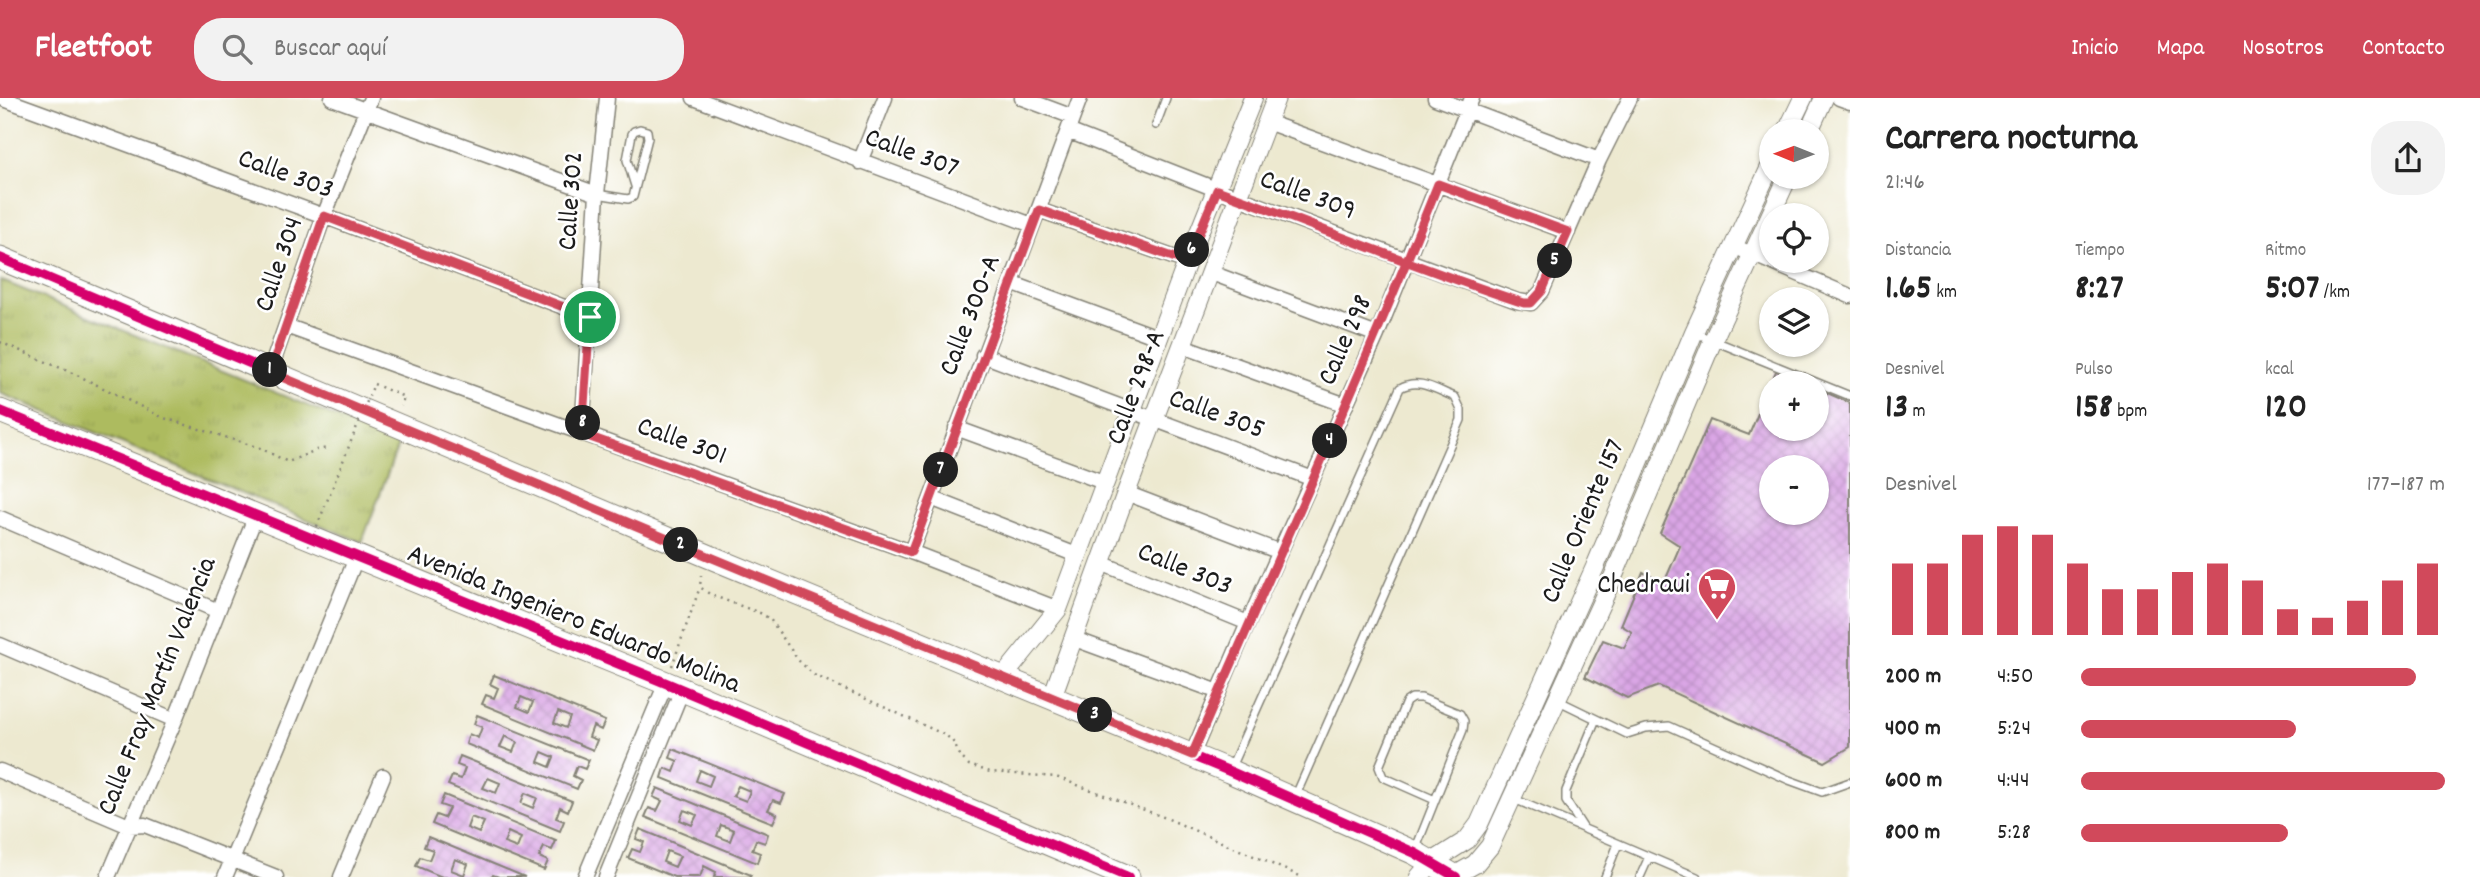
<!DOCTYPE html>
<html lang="es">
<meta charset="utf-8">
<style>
body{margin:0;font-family:Dekko,sans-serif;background:#f2f2f2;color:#222;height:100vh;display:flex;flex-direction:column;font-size:26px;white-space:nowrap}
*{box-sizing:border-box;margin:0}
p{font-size:23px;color:#767676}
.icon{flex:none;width:38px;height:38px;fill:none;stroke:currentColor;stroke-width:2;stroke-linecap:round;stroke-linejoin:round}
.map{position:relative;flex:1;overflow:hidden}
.details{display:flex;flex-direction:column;background:#fff;width:630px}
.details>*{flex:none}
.needle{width:46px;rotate:271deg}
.buttons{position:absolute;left:1759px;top:21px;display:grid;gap:14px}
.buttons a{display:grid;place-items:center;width:70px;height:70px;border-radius:50%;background:#fff;box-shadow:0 2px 5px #0004;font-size:35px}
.pin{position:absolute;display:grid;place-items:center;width:60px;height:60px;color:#fff;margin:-30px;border:4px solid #fff;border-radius:50%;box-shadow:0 2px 7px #0007}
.km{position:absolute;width:35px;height:35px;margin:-18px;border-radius:50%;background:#222;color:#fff;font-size:19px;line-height:35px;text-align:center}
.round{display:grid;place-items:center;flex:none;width:74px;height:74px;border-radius:28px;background:#f2f2f2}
.headline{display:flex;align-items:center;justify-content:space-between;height:119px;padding:0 35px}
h1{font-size:38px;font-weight:700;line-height:52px}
.metrics{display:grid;grid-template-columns:repeat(3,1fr);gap:10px;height:119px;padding:7px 35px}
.metrics div{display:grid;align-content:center}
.metrics b{font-size:35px;font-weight:700}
.metrics small{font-size:19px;font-weight:400}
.metrics p{font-size:19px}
.chart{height:196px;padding:14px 35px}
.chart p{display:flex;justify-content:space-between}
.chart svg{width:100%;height:126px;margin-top:7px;stroke:#d1495b;stroke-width:6}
ul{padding:0 35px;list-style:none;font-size:23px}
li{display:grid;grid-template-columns:112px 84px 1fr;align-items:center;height:52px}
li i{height:18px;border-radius:9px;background:#d1495b}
header{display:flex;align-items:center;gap:42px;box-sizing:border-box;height:98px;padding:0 35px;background:#d1495b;color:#fff}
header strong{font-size:33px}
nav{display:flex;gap:38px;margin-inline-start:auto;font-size:24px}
.search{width:490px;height:63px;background:#f2f2f2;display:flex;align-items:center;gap:18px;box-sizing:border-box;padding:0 24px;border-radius:28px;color:#767676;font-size:26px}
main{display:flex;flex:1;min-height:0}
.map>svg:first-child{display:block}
</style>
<header>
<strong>Fleetfoot</strong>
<div class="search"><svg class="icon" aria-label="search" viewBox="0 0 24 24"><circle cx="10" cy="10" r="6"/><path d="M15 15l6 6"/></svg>Buscar aquí</div>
<nav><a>Inicio</a><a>Mapa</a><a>Nosotros</a><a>Contacto</a></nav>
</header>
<main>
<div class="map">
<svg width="1850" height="779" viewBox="0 0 1850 779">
<defs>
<pattern id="grass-tufts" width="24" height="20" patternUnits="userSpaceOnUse" patternTransform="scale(1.75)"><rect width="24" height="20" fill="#adbb5e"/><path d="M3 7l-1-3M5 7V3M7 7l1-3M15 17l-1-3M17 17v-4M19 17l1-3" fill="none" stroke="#94a051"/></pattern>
<pattern id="building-cross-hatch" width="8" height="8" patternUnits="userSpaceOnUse" patternTransform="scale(1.75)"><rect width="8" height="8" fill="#daa6e5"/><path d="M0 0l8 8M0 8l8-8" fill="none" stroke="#ba8ec4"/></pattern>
</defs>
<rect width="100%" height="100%" fill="#fff"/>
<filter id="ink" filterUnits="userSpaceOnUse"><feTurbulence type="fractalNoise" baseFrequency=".0143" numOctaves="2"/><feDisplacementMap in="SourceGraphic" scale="14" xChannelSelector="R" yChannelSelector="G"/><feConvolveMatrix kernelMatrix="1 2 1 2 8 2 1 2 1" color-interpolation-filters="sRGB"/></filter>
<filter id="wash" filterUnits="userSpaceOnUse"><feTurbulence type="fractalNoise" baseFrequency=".00686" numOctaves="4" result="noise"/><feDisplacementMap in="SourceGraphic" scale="28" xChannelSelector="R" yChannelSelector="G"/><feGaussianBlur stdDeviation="1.57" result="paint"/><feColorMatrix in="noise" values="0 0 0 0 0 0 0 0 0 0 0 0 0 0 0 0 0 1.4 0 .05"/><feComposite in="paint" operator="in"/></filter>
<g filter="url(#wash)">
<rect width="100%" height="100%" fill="#ede9d0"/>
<path fill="url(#grass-tufts)" stroke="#646c3d" stroke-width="2" d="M0 182 399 345 362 444 0 295Z"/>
<g id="blocks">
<path fill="url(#building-cross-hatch)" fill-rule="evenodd" d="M1776 273 1805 285H1771V331H1816V290L1850 305V649L1825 664 1659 588 1627 600 1585 579 1603 542 1624 550 1632 534 1621 527 1643 474 1664 485 1680 448 1660 435 1710 322 1749 337ZM1771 369H1816V415H1771Z
M494 577 605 623 601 632 593 628 589 639 597 642 593 652 482 606 486 597 494 600 498 590 490 586ZM521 599 533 604 529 614 517 609ZM558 614 570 619 566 630 554 625Z
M477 617 589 662 585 671 577 668 573 678 581 682 577 691 466 646 469 636 478 640 482 629 474 626ZM505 638 517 644 513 654 500 649ZM542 654 554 659 550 669 538 664Z
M673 651 785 696 781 705 773 702 768 712 777 716 773 725 662 680 665 670 674 674 678 663 670 660ZM700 672 713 678 709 688 696 683ZM738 688 750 693 746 703 733 698Z
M460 658 572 703 568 713 560 709 556 720 564 723 560 733 448 687 452 678 461 681 465 670 457 667ZM488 680 500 685 496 695 483 690ZM525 695 537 700 533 710 521 705Z
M657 690 768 736 765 745 756 742 752 752 760 755 757 765 645 719 649 710 657 713 662 703 653 699ZM684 712 697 717 692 727 680 722ZM721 727 734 732 730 743 717 738Z
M444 697 556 743 552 752 544 749 539 759 548 763 544 772 432 726 436 717 444 720 449 710 440 707ZM471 719 484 724 479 735 467 730ZM508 734 521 740 517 750 504 745Z
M640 731 751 777 750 779H714L716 774 704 768 700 779H674L628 760 632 751 640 754 644 744 636 741ZM667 753 680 758 675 769 663 764Z
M428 739 525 779H499L493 777 492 779H442L416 768 420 759 429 762 433 752 424 749ZM455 761 468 766 464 777 451 772Z"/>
</g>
</g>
<g filter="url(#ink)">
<use href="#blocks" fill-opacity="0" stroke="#848276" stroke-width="2"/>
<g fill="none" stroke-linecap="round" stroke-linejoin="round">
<g stroke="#848276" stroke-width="10">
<path id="service" d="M1156 27 1166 0
M597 96 628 101 633 99 648 40 647 33 640 31 634 33 632 36 627 62 635 88
M1695 235 1850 298
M1557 602 1627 636 1646 630 1669 628 1789 682 1822 694 1850 684
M1231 669 1400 290C1419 279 1436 292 1455 299L1461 312V322L1296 697
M1514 701 1697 779
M1584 731 1566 703V693L1596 621
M1416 750 1463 632 1464 623 1460 616 1421 600H1412L1406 604 1379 669 1383 679 1435 702
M1605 779 1618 746
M1640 779 1649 759"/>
</g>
<g stroke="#848276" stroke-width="17">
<path id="minor" d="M1 0 324 118 590 219
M332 0 597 96
M694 0 1032 127
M1022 0 1073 19
M1435 0 1599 62
M1839 0 1850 4
M1267 24 1568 134
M1068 33 1218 92 1517 203 1531 205 1542 193 1599 62 1630 0
M860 64 885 0
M1039 112 1187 164
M1733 148 1850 198
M1209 174 1377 237
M1011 185 1160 240
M286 228 911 454 1058 511
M1183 248 1346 307
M983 257 1313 381
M270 273 324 118 371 0
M956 330 1106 385
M582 336 597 96 607 0
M1126 395 1280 454
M931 400 1079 458
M0 420 218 513
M911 454 1080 0
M1101 465 1248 525
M1072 540 1219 594
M0 547 175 622
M1192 657 1248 525 1377 237 1472 0
M0 673 129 728 145 727 276 779
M108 779 175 622 256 417
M225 779 357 458
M341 779 383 678
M585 779 666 585
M606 779 682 592"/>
</g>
<g stroke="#848276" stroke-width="20">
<path id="tertiary" d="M1787 33 1803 0
M1809 33 1824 0
M1004 578 1058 511 1187 164 1253 0
M1052 599 1126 395 1276 0
M1419 779 1432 764 1467 742 1479 726 1595 469 1694 234 1771 67
M1452 779 1475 766 1490 748 1614 477 1713 242 1788 79"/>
</g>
<g stroke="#848276" stroke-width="25">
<path id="primary" d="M0 160 708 458 1229 673 1415 755 1456 779
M0 313 666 585 1128 779"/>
</g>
<path stroke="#848276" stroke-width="2.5" stroke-dasharray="2 5" stroke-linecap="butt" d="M0 244 77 277 164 320 260 350 288 364 316 352 328 350
M374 286 404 299 401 308
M701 477 700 489 711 497 760 515 770 521 798 562 814 577 945 637 952 642 961 659 969 667 990 674 1056 679 1166 720 1302 779
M672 568 700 489"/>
<use href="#service" stroke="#fff" stroke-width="7"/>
<use href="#minor" stroke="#fff" stroke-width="14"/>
<use href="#tertiary" stroke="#fff" stroke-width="18"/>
<use href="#primary" stroke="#fff" stroke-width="23"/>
<path stroke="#848276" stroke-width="2.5" stroke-dasharray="2 5" stroke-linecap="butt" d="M309 448 374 286"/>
<g stroke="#fff" stroke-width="15">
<path id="cycleway" d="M0 160 708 458 1229 673 1415 755 1456 779
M0 313 666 585 1128 779"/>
</g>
<use href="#cycleway" stroke="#d6006c" stroke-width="10"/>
</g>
</g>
<g fill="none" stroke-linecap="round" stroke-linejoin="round" filter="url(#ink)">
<g stroke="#fff" stroke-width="14">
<path id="route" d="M590 219 324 118 270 274 708 458 1192 657C1274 467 1361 279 1438 86L1568 134 1542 193 1531 205H1524C1428 174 1334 135 1239 100L1217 92 1187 164 1039 112 911 454 582 336 590 219"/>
</g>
<use href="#route" stroke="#d1495b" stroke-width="9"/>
</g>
<defs>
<g id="supermarket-pin" transform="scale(2.0125)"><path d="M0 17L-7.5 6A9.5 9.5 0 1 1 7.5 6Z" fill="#d1495b" stroke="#fff"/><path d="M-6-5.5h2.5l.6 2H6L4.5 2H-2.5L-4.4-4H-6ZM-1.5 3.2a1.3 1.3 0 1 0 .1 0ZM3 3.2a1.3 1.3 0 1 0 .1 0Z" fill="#fff"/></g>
</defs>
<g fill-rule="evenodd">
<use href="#supermarket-pin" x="1717" y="489"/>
</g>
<g text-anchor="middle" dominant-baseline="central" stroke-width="5" stroke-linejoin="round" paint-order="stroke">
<g font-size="28" fill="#1c1c1c" stroke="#fff">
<text transform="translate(911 57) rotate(20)">Calle 307</text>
<text transform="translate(285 78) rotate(20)">Calle 303</text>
<text transform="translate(1307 99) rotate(20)">Calle 309</text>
<text transform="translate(573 103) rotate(-86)">Calle 302</text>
<text transform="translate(281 167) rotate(-71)">Calle 304</text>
<text transform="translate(972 218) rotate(-69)">Calle 300-A</text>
<text transform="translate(1347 243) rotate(-66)">Calle 298</text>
<text transform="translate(1138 290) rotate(-69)">Calle 298-A</text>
<text transform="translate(1216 318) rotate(20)">Calle 305</text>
<text transform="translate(681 345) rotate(20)">Calle 301</text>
<text transform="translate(1585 424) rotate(-67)">Calle Oriente 157</text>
<text transform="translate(1184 473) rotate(22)">Calle 303</text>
<text transform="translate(573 523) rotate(22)">Avenida Ingeniero Eduardo Molina</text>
<text transform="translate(159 589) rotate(-68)">Calle Fray Martín Valencia</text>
</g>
<g font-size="28" fill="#1c1c1c" stroke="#fff" text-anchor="end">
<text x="1690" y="489">Chedraui</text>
</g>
</g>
</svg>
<div class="buttons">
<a><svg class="needle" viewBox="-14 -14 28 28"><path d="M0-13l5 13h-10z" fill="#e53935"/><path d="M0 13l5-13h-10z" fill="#767676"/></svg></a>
<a><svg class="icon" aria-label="locate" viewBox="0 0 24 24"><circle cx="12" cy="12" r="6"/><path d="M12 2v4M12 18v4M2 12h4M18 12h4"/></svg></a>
<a><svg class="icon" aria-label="layers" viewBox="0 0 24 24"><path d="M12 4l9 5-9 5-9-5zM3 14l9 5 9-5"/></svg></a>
<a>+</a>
<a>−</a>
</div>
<div class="pin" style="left:590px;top:219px;background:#1e9e55"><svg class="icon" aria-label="arrive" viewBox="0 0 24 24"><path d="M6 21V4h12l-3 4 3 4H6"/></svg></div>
<b class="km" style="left:270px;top:272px">1</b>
<b class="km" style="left:681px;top:447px">2</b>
<b class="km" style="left:1095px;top:617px">3</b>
<b class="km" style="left:1330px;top:343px">4</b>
<b class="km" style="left:1555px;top:163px">5</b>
<b class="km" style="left:1192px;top:152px">6</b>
<b class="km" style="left:941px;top:372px">7</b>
<b class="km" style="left:583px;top:325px">8</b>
</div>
<section class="details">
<div class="headline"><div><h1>Carrera nocturna</h1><p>21:46</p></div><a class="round"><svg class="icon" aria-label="share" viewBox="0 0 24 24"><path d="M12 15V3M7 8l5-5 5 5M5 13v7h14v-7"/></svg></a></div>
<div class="metrics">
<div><p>Distancia</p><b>1.65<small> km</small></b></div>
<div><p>Tiempo</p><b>8:27</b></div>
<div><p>Ritmo</p><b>5:07<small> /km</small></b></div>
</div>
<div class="metrics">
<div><p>Desnivel</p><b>13<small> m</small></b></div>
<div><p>Pulso</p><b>158<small> bpm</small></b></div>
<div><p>kcal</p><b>120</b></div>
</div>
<div class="chart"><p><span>Desnivel</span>177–187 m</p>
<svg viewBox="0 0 160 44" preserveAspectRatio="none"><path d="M5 44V19M15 44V19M25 44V9M35 44V6M45 44V9M55 44V19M65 44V28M75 44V28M85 44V22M95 44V19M105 44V25M115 44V35M125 44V38M135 44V32M145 44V25M155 44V19"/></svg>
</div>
<ul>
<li><b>200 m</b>4:50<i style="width:92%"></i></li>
<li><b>400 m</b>5:24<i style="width:59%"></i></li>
<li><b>600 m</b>4:44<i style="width:100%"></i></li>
<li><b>800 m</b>5:28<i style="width:57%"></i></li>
</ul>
</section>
</main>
